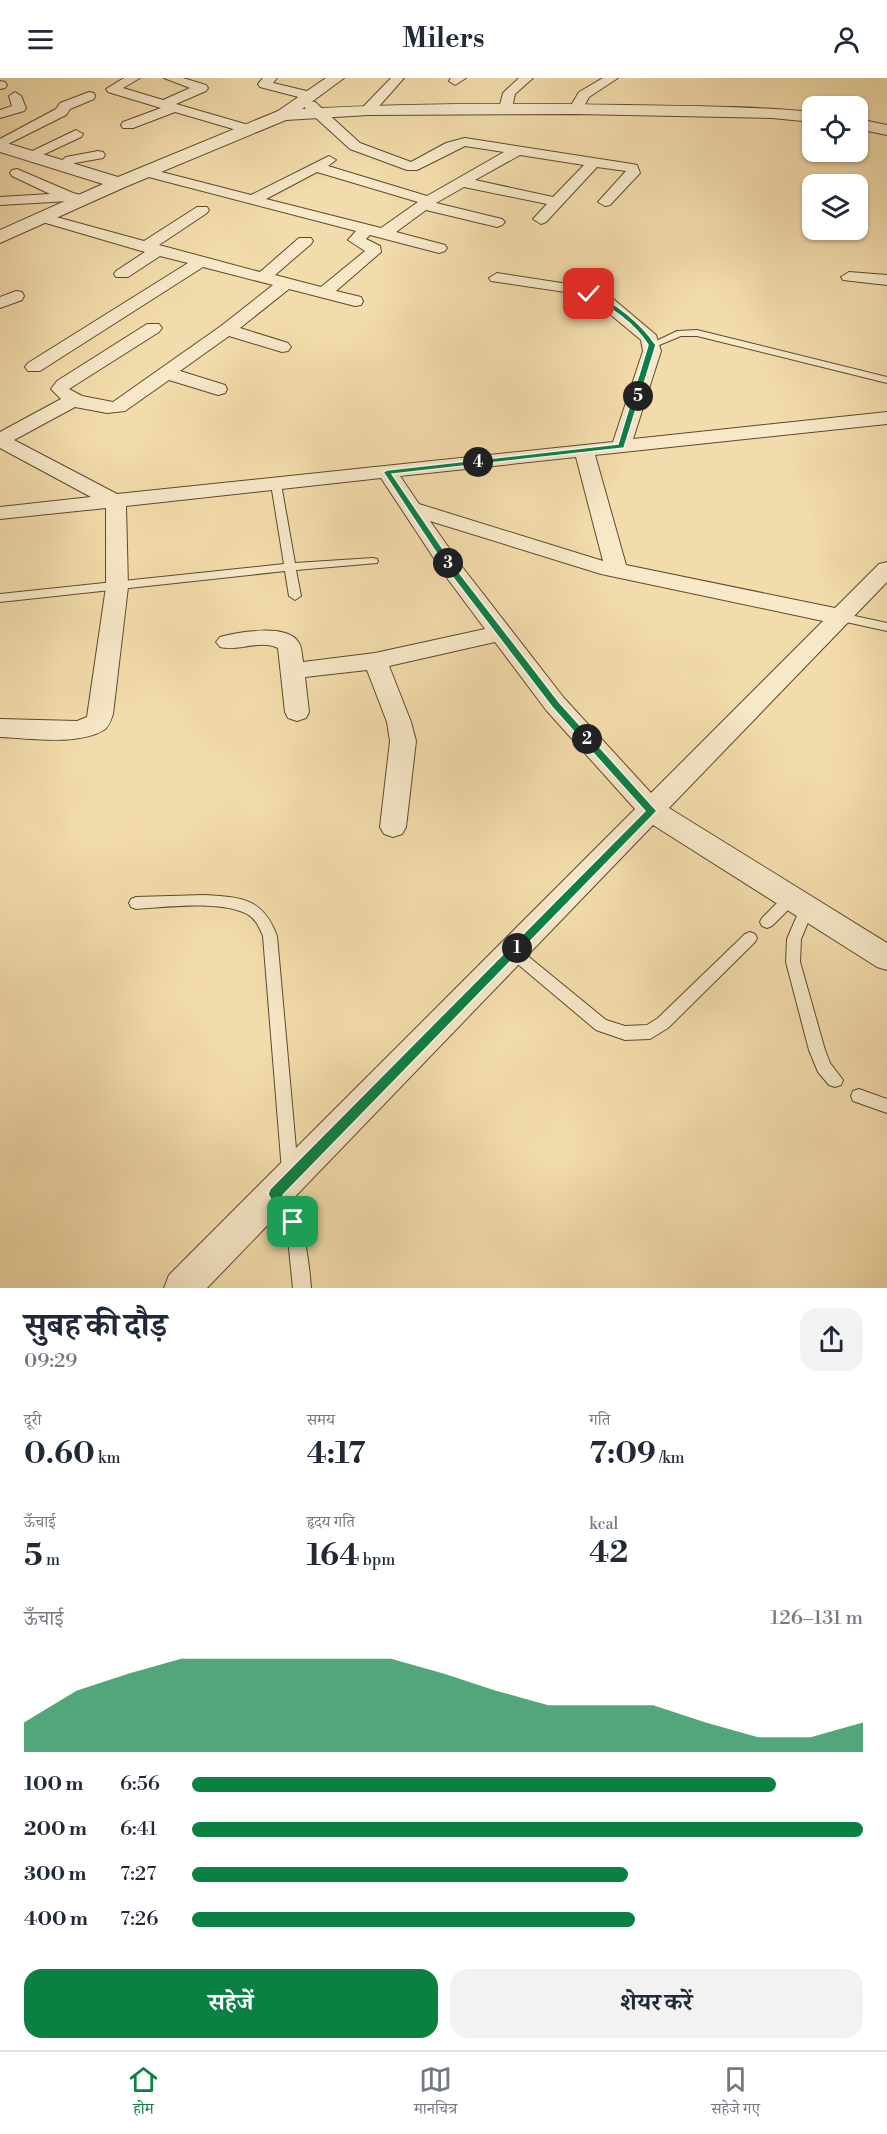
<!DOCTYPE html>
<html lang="hi">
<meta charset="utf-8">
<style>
body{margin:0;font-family:"Libre Bodoni","Noto Serif Devanagari",serif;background:#f2f2f3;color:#1f2937;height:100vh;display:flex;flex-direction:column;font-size:22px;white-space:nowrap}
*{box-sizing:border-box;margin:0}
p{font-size:20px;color:#747a83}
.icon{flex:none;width:33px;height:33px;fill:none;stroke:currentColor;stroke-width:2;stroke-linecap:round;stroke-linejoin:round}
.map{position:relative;height:1210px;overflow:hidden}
.details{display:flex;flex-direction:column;background:#fff;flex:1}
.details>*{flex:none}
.controls{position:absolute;left:802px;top:18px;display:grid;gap:12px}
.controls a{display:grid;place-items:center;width:66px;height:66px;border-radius:12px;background:#fff;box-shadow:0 2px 4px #0004;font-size:30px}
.pin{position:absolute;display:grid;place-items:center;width:51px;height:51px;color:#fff;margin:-26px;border-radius:12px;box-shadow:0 3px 9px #0006}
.km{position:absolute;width:30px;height:30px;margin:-15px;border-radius:50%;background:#222;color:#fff;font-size:16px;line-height:30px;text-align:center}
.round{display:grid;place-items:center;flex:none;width:63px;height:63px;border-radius:18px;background:#f2f2f3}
.head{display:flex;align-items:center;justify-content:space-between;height:102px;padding:0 24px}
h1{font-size:33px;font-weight:700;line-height:45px}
.metrics{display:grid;grid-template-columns:repeat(3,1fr);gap:9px;height:102px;padding:6px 24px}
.metrics div{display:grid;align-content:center}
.metrics b{font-size:30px;font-weight:700}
.metrics small{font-size:16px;font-weight:400}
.metrics p{font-size:16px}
.chart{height:168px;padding:12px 24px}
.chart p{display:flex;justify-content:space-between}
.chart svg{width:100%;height:108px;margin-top:6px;fill:#0b8043;opacity:.7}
.cta{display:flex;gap:12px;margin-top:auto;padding:12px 24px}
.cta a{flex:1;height:69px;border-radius:18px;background:#0b8043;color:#fff;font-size:24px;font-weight:700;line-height:69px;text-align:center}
.cta a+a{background:#f2f2f3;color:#1f2937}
ul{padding:0 24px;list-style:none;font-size:20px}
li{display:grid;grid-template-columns:96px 72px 1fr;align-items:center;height:45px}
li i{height:15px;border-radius:8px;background:#0b8043}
header{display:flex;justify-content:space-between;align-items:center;height:78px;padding:0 24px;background:#fff;font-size:27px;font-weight:700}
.tab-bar{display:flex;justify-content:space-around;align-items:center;height:84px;border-top:2px solid #e0e1e3;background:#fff;font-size:16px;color:#747a83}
.tab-bar a{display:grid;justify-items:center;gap:3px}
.tab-bar .selected{color:#0b8043}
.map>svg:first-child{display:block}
</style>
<header><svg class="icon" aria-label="menu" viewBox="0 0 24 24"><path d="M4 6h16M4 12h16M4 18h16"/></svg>Milers<svg class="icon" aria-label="person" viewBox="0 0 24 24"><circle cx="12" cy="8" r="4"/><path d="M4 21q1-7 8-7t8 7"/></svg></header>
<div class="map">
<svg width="887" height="1210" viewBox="0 0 887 1210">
<rect width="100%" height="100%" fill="#f3dcab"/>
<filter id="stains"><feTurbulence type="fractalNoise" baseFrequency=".00333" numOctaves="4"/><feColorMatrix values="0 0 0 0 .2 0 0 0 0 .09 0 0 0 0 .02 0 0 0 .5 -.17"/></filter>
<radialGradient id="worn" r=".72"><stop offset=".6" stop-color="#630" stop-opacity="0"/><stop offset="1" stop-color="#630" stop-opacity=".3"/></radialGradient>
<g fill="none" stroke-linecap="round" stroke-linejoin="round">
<g stroke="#5e492e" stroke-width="2">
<path id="service" d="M697 252 887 299V305L697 258H681L652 270 648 267 677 253Z
M276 403 281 406 295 485 373 480 377 481 378 483 377 485 296 492 301 518 295 522 289 518 285 493 0 524V516L284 486 271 406Z
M841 535 887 545V553L837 542 835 539 837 536Z
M791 814 796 816 798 820 796 824 772 848 767 850 762 848 760 844 762 840 786 816Z
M204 817C241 819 263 820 277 858L298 1093 296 1099 290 1101 284 1099 282 1093 263 858C259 849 256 841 247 836 221 822 165 829 136 831L131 829 129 825 131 821 136 819Z
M807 824 812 826 814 830 801 861 800 884 825 972 830 985 843 1002 841 1007 835 1009 829 1007 818 994 809 972 786 884 787 861 802 826Z
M750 854 755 856 757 860 755 864 668 950 650 961 625 962 596 952 508 878 506 874 508 870 513 868 518 870 606 942 625 948 647 947 658 940 745 856Z
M859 1011 887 1021V1035L853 1023 851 1018 853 1013Z
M275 1109C303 1120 309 1184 311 1210H293L288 1161 283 1146 267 1117 269 1111Z"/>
</g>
<g stroke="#5e492e" stroke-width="2">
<path id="minor" d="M124 0H140L123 10 163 22 190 10 164 0H183L206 7 208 10 206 13 176 26 252 48 254 51 247 55 175 34 133 50H123L121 47 123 44 161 30 108 14 106 11Z
M263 0H277L273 5 315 15 316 18 310 22 260 9 258 6Z
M391 0H404L373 35H363L361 32 363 29Z
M451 0H466L455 7 449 3Z
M519 0H533L515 16 511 34H501L499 31 503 15Z
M603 0H618L589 19 581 34H571L569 31 579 14Z
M0 3 5 4 7 7 5 10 0 11Z
M15 14 21 18 26 30 24 33 0 40V32L12 28 9 18Z
M89 14 94 15 95 18 94 21 70 31 66 37 0 70V61L56 31 60 25Z
M310 23 315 24 360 65 411 84 446 65 465 60 632 86 637 87 640 95 610 127 605 128 598 124 626 93 597 89 546 144 541 146 533 141 547 126 464 109 436 125 502 141 505 144 502 147 497 149 426 132 396 154 445 167 447 170 445 173 439 175 370 157 366 161 380 168 381 174 336 213 361 219 363 223 361 227 355 228 289 211 240 250 288 265 291 269 288 273 282 274 229 258 180 293 225 307 227 311 225 315 218 317 169 302 125 333 107 335 75 329 14 362 117 416 613 364 643 273 641 262 599 227 572 215 491 203 489 200 497 195 581 208 611 219 656 257 661 273 633 361 887 334V346L595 377 626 487 835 530 879 486 887 484V504L669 730 887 865V892L877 889 653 747 207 1210H164L169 1197 635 731 546 632 495 564 389 588 411 644 416 663 406 749 402 756 393 759 384 756 380 749 390 663 387 644 367 592 305 599 309 634 306 640 297 643 288 640 285 634 278 570C260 561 238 574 220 569L216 564 220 559C238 554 288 545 299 565 302 570 302 578 303 584L375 575 485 551 447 500 381 400 126 428 128 509 113 636C111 642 109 649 104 652 78 668 30 660 0 659V641L77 643 87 639 106 509V430L0 441V429L91 419 0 370V354L61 321 51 311 57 303 147 246H159L162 250 159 254 69 311 82 318 113 324 221 248 273 207 203 189 40 293H28L25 289 28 285 188 185 160 178 128 199H116L114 196 116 193 145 174 39 143 36 140 39 137H49L144 163 197 129H207L209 132 207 135 159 167 260 194 299 160H311L313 163 311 166 275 197 321 209 365 173 348 162 356 153 141 97 139 94 146 90 251 117 329 78 336 82 328 88 427 118 504 74 465 68 417 92H407L350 71 305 30 304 27ZM520 77 584 87 553 119 475 102ZM317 94 418 124 381 150 266 121ZM576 379 603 483 419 426 400 398ZM430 443 601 496 823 543 651 715 564 620 463 490Z
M76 52 83 56 81 59 34 81 29 82 22 78Z
M98 73 103 74 105 77 103 80 75 85 62 92 55 88 66 79Z
M17 91 73 115 88 119 90 122 83 126 69 123 0 127V119L50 116 12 98 10 95 12 92Z
M849 194 887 197V207L843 202 841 199Z
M16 213 22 214 24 218 22 222 0 230V219Z"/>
</g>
<g stroke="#5e492e" stroke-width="2">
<path id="tertiary" d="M326 0H344L302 31C409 25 518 25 626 27 688 28 751 28 813 34V44L772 40 576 36 368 37 286 42 125 109 0 165V152L103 106 0 74V63L118 99 278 33Z
M858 41 887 47V57L858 51Z"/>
</g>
<use href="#service" fill="#f7e8c8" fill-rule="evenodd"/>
<use href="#minor" fill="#f7e8c8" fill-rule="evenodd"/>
<use href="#tertiary" fill="#f7e8c8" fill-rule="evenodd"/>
</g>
<path fill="#0b8043" stroke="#fff" stroke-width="1.5" d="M589 214C615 223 641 245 656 267L624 370 392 396 458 493 559 624 657 733 283 1117 300 1144 298 1149 293 1151 288 1149 270 1120 268 1116 270 1111 645 733 552 629 451 497 383 394 387 392 618 366 648 267C635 246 610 228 587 218Z"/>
<rect width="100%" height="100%" filter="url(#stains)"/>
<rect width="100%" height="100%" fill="url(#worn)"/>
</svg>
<div class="controls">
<a><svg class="icon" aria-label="locate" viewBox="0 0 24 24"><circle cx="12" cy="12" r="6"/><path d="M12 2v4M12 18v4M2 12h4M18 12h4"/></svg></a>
<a><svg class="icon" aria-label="layers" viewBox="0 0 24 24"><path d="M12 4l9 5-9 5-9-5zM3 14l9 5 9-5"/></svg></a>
</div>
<div class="pin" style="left:293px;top:1144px;background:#1e9e55"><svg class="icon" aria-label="arrive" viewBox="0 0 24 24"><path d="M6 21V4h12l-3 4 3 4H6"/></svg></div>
<div class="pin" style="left:589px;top:216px;background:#d93025"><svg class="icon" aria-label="check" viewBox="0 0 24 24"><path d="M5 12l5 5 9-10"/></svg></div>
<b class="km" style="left:517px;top:870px">1</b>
<b class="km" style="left:587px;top:661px">2</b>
<b class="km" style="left:448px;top:485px">3</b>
<b class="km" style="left:478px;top:384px">4</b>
<b class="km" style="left:638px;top:318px">5</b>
</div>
<section class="details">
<div class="head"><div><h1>सुबह की दौड़</h1><p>09:29</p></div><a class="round"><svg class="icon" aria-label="share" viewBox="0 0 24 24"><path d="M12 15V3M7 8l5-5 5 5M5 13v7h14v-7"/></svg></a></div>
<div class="metrics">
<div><p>दूरी</p><b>0.60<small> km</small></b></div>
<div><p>समय</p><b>4:17</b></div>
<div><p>गति</p><b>7:09<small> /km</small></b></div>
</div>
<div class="metrics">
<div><p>ऊँचाई</p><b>5<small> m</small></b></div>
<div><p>हृदय गति</p><b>164<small> bpm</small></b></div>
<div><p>kcal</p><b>42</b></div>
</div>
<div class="chart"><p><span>ऊँचाई</span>126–131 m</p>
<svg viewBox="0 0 160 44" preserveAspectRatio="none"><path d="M0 44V32L10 19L20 12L30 6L40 6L50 6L60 6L70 6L80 12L90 19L100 25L110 25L120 25L130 32L140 38L150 38L160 32V44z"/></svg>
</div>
<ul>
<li><b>100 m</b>6:56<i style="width:87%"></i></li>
<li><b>200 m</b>6:41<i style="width:100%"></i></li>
<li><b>300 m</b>7:27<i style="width:65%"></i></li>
<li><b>400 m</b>7:26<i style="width:66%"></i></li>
</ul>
<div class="cta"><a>सहेजें</a><a>शेयर करें</a></div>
</section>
<nav class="tab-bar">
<a class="selected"><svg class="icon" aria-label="home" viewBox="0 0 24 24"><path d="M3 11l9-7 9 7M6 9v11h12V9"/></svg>होम</a>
<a><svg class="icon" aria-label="map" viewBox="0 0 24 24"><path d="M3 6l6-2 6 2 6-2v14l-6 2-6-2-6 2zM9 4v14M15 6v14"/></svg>मानचित्र</a>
<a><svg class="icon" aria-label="saved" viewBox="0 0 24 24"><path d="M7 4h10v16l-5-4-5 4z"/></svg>सहेजे गए</a>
</nav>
